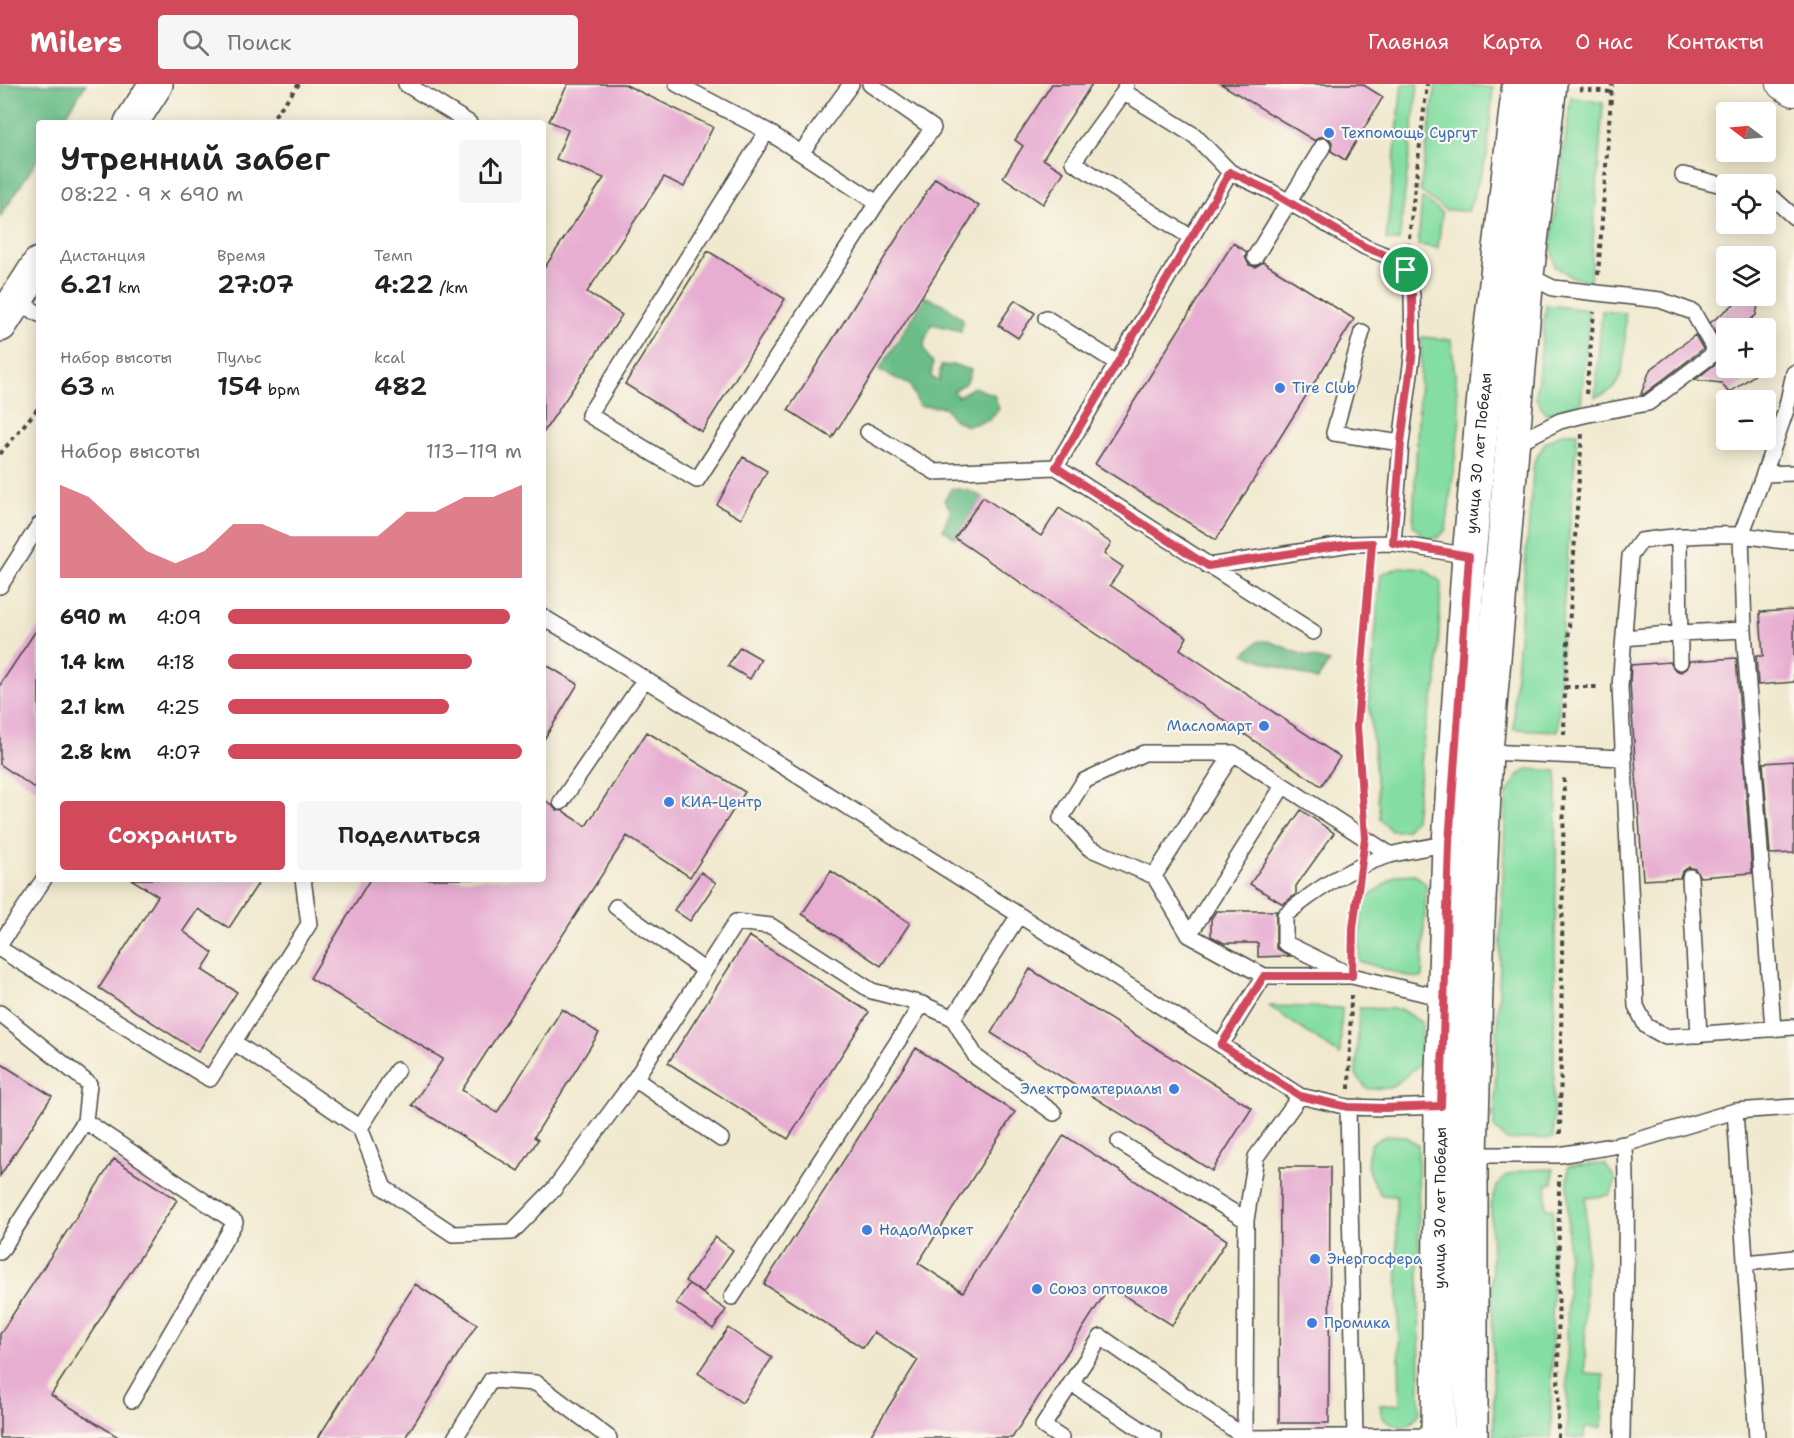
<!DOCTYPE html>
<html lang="ru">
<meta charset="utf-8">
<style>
body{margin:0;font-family:"Shantell Sans",sans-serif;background:#f6f6f6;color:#222;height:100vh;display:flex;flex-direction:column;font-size:22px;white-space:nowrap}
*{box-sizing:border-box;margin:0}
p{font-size:20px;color:#767676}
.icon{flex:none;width:33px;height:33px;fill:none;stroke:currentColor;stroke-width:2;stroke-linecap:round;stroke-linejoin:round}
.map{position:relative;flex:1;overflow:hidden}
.side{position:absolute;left:36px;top:36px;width:510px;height:762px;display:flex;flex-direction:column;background:#fff;border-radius:6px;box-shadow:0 3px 15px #0003}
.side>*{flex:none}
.needle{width:39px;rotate:286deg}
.controls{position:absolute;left:1716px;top:18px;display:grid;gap:12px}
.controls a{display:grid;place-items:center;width:60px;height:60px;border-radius:6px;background:#fff;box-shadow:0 3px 15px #0003;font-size:30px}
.pin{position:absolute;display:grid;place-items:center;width:51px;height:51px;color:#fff;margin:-26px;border:3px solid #fff;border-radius:50%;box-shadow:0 2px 6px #0007}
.round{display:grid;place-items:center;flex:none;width:63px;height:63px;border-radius:6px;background:#f6f6f6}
.head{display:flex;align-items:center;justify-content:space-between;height:102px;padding:0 24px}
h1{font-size:33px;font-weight:600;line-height:45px}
.figures{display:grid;grid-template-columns:repeat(3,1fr);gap:9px;height:102px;padding:6px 24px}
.figures div{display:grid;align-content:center}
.figures b{font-size:26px;font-weight:600}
.figures small{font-size:16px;font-weight:400}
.figures p{font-size:16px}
.chart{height:168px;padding:12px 24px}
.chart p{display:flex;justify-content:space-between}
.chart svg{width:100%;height:108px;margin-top:6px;fill:#d1495b;opacity:.7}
.action{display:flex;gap:12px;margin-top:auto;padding:12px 24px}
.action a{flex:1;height:69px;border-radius:6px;background:#d1495b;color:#fff;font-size:24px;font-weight:600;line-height:69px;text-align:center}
.action a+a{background:#f6f6f6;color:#222}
ul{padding:0 24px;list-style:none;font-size:20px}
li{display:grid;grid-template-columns:96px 72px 1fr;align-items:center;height:45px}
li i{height:15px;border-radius:8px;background:#d1495b}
header{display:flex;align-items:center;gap:36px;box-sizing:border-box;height:84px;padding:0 30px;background:#d1495b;color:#fff}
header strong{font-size:28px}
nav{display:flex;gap:33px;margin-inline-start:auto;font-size:21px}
.search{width:420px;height:54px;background:#f6f6f6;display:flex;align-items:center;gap:15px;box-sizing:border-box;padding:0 21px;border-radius:6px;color:#767676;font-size:22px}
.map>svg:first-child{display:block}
</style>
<header>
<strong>Milers</strong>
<div class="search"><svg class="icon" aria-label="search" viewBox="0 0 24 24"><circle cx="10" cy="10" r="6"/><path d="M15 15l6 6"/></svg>Поиск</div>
<nav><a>Главная</a><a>Карта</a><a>О нас</a><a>Контакты</a></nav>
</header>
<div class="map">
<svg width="1794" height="1354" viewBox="0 0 1794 1354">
<rect width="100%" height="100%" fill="#fbf7ec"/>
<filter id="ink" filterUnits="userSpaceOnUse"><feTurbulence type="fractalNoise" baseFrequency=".0167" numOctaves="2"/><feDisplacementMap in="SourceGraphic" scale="12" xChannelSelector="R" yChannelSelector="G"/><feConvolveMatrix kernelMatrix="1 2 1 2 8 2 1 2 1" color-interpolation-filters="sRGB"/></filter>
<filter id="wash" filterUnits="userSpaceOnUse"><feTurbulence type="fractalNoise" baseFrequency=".008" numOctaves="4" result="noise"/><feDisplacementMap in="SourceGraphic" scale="24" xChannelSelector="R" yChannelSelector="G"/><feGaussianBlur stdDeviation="1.35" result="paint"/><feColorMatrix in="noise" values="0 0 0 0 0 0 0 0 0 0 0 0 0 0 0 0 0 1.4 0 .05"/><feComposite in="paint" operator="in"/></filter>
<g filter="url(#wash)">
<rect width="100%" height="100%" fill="#f0e9cf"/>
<path fill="#84dea3" stroke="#588467" stroke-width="1.5" d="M1402 0H1418L1399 157 1386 156Z
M1436 0H1461L1493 4 1487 72 1468 127 1445 126 1420 107Z
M1571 13 1603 19 1590 197 1572 193 1555 182 1551 160Z
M1422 114 1442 129 1438 164 1418 161Z
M1546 221 1589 226 1581 319 1546 330 1536 314Z
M1602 227 1625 229C1625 249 1628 290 1612 305 1608 309 1601 311 1595 313Z
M1422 253 1451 256 1460 335 1446 446 1437 454H1425L1413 441Z
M1562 349H1577L1561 553 1558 647 1514 645V612L1534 378 1545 359Z
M1400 483 1424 485 1441 498 1437 599 1425 643 1415 735 1406 746 1391 747 1380 735 1369 618 1381 490Z
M1527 685 1557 687 1553 1054 1506 1056 1494 1043 1506 711 1519 691Z
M1415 790 1426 800 1422 894 1409 893 1359 877 1362 818 1397 791Z
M1269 922 1342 924 1340 971Z
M1359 924 1400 925 1422 939 1419 981 1401 996 1389 1004 1367 1005 1356 991Z
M1387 1051 1404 1052 1418 1061 1420 1328C1409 1347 1398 1345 1382 1333L1380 1321 1400 1320 1396 1112 1381 1111C1369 1090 1363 1084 1371 1060Z
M1605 1080 1616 1096 1610 1111 1586 1114 1585 1290 1604 1291 1602 1343H1585L1584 1354H1567L1568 1082Z
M1553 1085V1099L1547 1100 1546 1124H1553L1551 1354H1494L1491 1123C1497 1083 1519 1086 1553 1085Z"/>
<path fill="#6bbd89" stroke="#4b745a" stroke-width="1.5" d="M1 0H86L61 39H39V73L0 133Z
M926 213 943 220 963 235 961 247 932 240C923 258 920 263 933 279L931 293 939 297 941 282 955 281 971 286 967 298 954 307 957 313 974 303 994 311 999 325 989 336 967 342 953 335 945 323 919 322 910 301 879 286Z
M952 404 969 407 983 413 955 454 943 445 951 426 944 416Z
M1259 557H1269L1301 570 1329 578 1317 596 1244 570Z"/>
<g id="blocks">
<path fill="#e7aed2" d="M568 0H624L713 43 684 103 664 93 587 208 622 231 543 349V186L604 94 556 75 568 46 549 37Z
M1052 0H1092L1043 75 1064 88 1043 120 1003 93 1023 62 1015 56Z
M1221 0H1362L1383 13 1345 76 1331 67 1332 58 1328 53H1319L1315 57Z
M935 94 979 122 832 354 788 326Z
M1233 159 1247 168 1245 173 1249 181 1255 183 1263 178 1354 235 1216 456 1095 380Z
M708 167 785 215 702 348 625 300Z
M1743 213 1759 216 1756 231 1741 244H1726V284H1764L1729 309 1721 299 1695 296 1725 272V264L1710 239Z
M1015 216 1035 229 1018 254 998 241Z
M1695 251 1703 265 1644 310H1641L1650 286Z
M743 373 767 387 741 435 717 421Z
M983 413 1041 452 1059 424 1111 459 1104 470 1123 483 1110 501 1187 553 1180 565 1340 673 1321 702 955 454Z
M1794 526V598L1758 601 1756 572H1763L1760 528Z
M39 542V707L0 680V601Z
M740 563 761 575 750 595 728 582Z
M1736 574 1752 789 1700 793 1695 785 1689 783 1682 788 1680 794 1643 796 1630 599 1631 581 1670 578 1675 586 1681 588 1688 583 1690 577Z
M543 579 578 600 543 657Z
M647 648 745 708 690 793 627 752 462 1006 497 1029 562 925 599 949 534 1053 538 1056 518 1087 412 1021 443 975 310 894 370 795H543V715L552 721 556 726 563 727 586 742Z
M1794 677V769L1770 770 1763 679Z
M1301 726 1334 749 1296 802V810L1283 820 1250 800Z
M831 787 910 839 881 882 802 830Z
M701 788 716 799 690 837 674 826Z
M131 795H261L229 844 198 825 183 847 213 869 202 886 237 908 198 968 99 904 158 812Z
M1216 827H1276V864L1290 872 1258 873V859H1224L1211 852V835Z
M749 852 869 928 788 1055 668 979Z
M1030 885 1252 1024 1212 1087 991 949Z
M916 964 1015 1028 918 1179 963 1208 1064 1051 1227 1156 1172 1241 1110 1202 1012 1354H869L918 1276 874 1248 863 1264 764 1200Z
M0 979 52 1012 0 1092Z
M114 1075 177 1116 51 1311 120 1354H0V1250Z
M1280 1083H1330L1329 1339H1279Z
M715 1153 733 1166 703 1209 685 1197Z
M415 1200 477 1240 405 1354H318Z
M689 1200 726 1226 713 1245 676 1219Z
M728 1244 772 1274 742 1319 698 1289Z"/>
</g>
</g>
<g filter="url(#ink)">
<use href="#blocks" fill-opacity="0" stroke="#494844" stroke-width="1.5"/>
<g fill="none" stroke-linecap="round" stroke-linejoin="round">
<g stroke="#494844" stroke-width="18">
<path id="service" d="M406 0 469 39
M677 0 767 47 877 119
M1126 0 1124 8 1073 78 1192 154
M1124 8 1195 52 1230 88 1270 107 1365 163 1385 171 1406 186 1412 211 1413 266 1401 359 1393 459
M767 47 589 331 697 396 877 119 933 44 870 0
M801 69 851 0
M1230 88 1056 383 1313 548
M1683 91 1726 102
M1766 113 1774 115 1794 133
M1255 173 1323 62
M16 216 39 230
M1046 234 1117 279
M1362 248 1334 349 1401 359
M868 348 935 388 1056 383
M1512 361 1560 337 1584 331 1648 319 1716 268 1693 228 1660 216 1553 204 1527 191
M1764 390 1794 389
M1679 452 1680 578
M1794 457C1775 458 1757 452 1739 451 1706 450 1673 452 1641 457L1630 472 1620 603 1636 922 1646 942 1666 953 1794 943
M1208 482 1350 460 1393 459 1469 472
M0 502 39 441
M543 533 616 577 1019 831 1300 1012 1348 1023 1384 1024 1441 1022
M1624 554 1679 549 1744 546
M1486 668 1623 674
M561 718 645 595
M1154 792 1089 764 1061 734 1084 697 1144 669H1233
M1690 793 1699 951
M616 823 704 886
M1189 851 1283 702
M0 860 44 795
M0 865 210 995 309 840 303 795
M1352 892H1264L1189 851 1154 792 1233 669 1391 771
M1443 914 1352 892 1285 859V831C1317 805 1350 783 1390 771 1409 766 1429 763 1449 759
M0 929 89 1000 85 1037 235 1138 132 1316
M953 934 1019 831
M1773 945 1744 546 1741 451 1764 390 1786 326 1794 289
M234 958 360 1044 384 1104 453 1150 512 1148 554 1105 635 995
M1221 961 1264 892
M1348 1023 1355 1354
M1735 1027 1757 1354
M360 1044 397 986
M721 1055 635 995 736 838 771 842 872 907 922 920 953 934 976 973 1054 1029
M1119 1058 1246 1136
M1471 1071H1559L1625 1060 1735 1027 1794 1023
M0 1168 85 1037
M1746 1179 1794 1174
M732 1213 922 920
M1071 1299 1154 1354
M455 1354 491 1296 536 1299 609 1354
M1061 1354 1043 1342 1101 1253 1246 1354 1438 1352
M1245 1354 1246 1136 1256 1073 1300 1012
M1622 1354C1623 1256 1629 1158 1625 1060"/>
</g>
<g stroke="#494844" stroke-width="34">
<path id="minor" d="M1783 0 1794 6"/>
</g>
<g stroke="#494844" stroke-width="36">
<g id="secondary">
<path id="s1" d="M1438 1354 1441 1022 1449 759 1469 472 1488 269 1519 0"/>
<path d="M1471 1354V1071L1478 837 1486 668 1527 191 1550 0"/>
</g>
</g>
<g stroke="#494844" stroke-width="36">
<path id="primary" d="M131 39 156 0
M0 241 39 180"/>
</g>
<path stroke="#494844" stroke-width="4" stroke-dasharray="4.5 4.5" stroke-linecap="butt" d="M1579 5 1611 8
M269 39 299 0
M1408 163 1427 0
M1598 191 1612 0
M1586 310 1594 228
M0 370 39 323
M1565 603H1600
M1564 651 1565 603 1582 350
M1363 730 1357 642 1370 477
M1352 870V844L1358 806
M1349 1005 1351 911
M1560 1050 1564 692
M1558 1354 1559 1091"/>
<use href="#service" stroke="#fff" stroke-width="15"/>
<use href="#minor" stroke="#fff" stroke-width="32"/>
<use href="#secondary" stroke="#fff" stroke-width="33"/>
<use href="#primary" stroke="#fff" stroke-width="33"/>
</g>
</g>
<g fill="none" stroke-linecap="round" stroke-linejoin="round" filter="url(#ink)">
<g stroke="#fff" stroke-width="12">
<path id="route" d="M1230 88 1270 107 1365 163 1385 171 1406 186 1412 211 1413 266 1401 359 1393 459 1469 472 1449 759 1441 1022 1384 1024 1348 1023 1300 1012 1221 961 1264 892H1352L1353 844 1365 754 1357 642 1372 459 1350 460 1208 482 1056 383Z"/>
</g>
<use href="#route" stroke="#d1495b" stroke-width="8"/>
</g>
<g fill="#3f7fe0" stroke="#fbf7ec" stroke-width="2">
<circle cx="1329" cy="49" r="6"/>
<circle cx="1280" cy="304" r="6"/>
<circle cx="1264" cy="642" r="6"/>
<circle cx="669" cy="718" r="6"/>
<circle cx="1174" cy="1005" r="6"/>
<circle cx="867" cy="1146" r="6"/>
<circle cx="1315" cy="1175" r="6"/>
<circle cx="1037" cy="1205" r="6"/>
<circle cx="1312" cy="1239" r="6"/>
</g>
<g text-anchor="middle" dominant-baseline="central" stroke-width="4.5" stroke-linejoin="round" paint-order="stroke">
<g font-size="15" fill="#366cbe" stroke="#fbf7ec" text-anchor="start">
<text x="1341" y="49">Техпомощь Сургут</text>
<text x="1292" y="304">Tire Club</text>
<text x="1252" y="642" text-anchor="end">Масломарт</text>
<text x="681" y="718">КИА-Центр</text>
<text x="1162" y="1005" text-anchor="end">Электроматериалы</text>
<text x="879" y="1146">НадоМаркет</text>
<text x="1327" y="1175">Энергосфера</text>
<text x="1049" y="1205">Союз оптовиков</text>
<text x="1324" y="1239">Промика</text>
</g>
<g font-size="15" fill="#2b2b2b" stroke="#fbf7ec">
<text stroke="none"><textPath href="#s1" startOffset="986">улица 30 лет Победы</textPath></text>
<text stroke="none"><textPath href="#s1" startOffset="230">улица 30 лет Победы</textPath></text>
</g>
</g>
</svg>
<div class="controls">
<a><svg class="needle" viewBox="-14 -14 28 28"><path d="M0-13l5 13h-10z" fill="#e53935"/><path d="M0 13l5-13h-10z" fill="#767676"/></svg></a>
<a><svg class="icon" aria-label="locate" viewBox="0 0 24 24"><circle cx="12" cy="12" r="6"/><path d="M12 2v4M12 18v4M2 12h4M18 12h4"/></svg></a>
<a><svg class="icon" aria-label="layers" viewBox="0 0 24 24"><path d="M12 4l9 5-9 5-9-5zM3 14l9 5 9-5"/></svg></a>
<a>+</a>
<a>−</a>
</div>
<div class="pin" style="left:1406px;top:186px;background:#1e9e55"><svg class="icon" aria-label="arrive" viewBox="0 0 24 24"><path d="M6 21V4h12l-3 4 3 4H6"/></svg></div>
<section class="side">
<div class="head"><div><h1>Утренний забег</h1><p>08:22 · 9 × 690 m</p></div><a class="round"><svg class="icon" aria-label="share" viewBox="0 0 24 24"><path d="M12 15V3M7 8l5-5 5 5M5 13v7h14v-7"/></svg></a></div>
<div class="figures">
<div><p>Дистанция</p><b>6.21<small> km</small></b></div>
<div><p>Время</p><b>27:07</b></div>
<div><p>Темп</p><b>4:22<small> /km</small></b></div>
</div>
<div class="figures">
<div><p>Набор высоты</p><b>63<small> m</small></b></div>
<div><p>Пульс</p><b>154<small> bpm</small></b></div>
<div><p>kcal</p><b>482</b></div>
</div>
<div class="chart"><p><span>Набор высоты</span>113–119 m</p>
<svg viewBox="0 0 160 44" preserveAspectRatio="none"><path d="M0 44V6L10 11L20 22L30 33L40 38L50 33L60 22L70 22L80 27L90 27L100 27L110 27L120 17L130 17L140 11L150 11L160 6V44z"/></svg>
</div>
<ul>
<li><b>690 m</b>4:09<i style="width:96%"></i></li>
<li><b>1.4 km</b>4:18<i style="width:83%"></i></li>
<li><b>2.1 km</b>4:25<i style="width:75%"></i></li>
<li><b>2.8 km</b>4:07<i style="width:100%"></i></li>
</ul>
<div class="action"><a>Сохранить</a><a>Поделиться</a></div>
</section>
</div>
